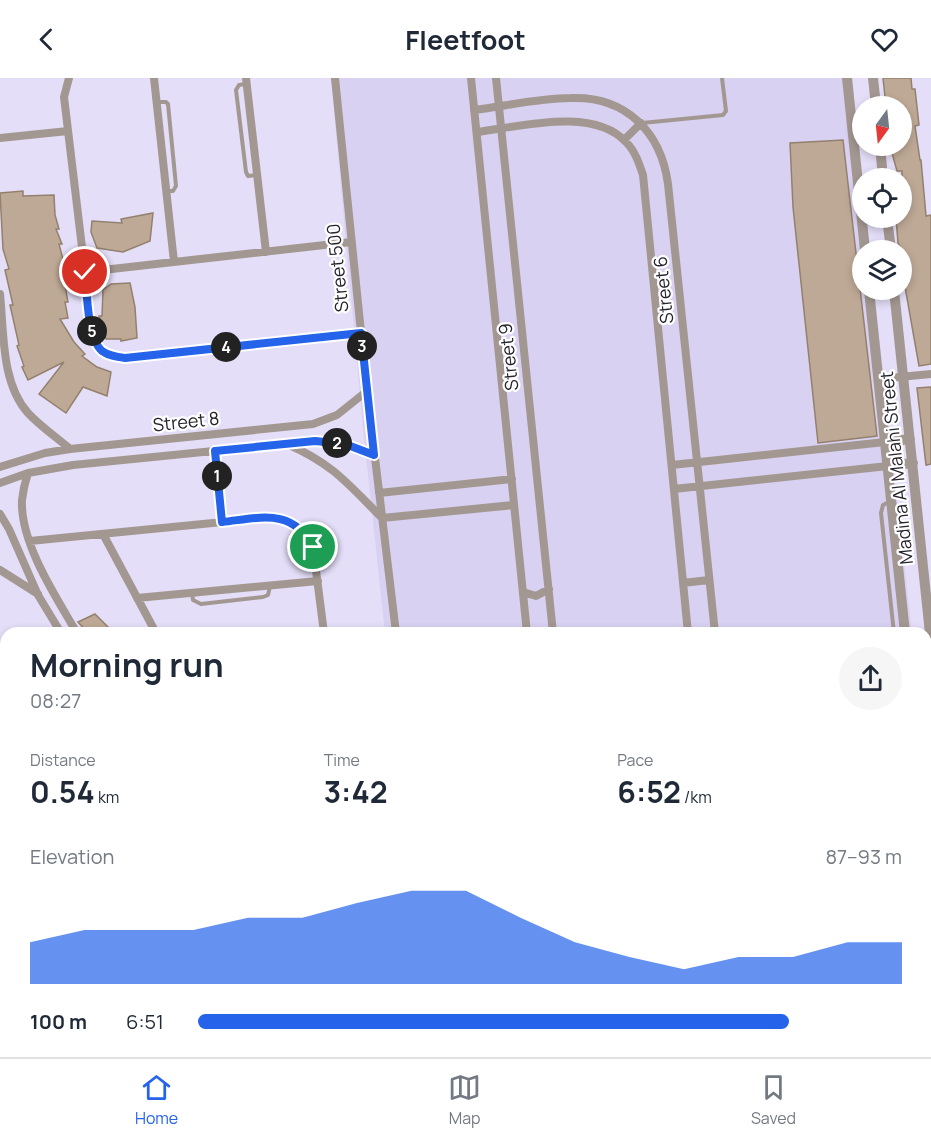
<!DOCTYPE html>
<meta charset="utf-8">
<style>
body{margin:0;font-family:Manrope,sans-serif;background:#f6f6f7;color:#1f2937;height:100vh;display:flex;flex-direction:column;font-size:22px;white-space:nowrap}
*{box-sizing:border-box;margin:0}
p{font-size:20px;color:#747a83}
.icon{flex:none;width:33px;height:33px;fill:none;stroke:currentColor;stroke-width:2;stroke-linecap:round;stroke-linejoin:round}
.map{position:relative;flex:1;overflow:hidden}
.panel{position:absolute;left:0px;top:549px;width:932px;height:430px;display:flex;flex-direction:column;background:#fff;border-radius:18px 18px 0 0;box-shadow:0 3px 9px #0003}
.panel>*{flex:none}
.needle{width:39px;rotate:195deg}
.controls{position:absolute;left:852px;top:18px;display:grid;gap:12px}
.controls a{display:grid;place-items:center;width:60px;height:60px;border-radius:50%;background:#fff;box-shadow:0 3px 9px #0003;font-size:30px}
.pin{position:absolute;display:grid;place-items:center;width:51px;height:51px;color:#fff;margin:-26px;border:3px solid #fff;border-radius:50%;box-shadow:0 2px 6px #0007}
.km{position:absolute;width:30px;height:30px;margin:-15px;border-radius:50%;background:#222;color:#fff;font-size:16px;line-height:30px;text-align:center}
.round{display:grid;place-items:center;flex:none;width:63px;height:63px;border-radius:32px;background:#f6f6f7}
.overview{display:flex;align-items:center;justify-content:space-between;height:102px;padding:0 30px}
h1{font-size:33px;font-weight:700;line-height:45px}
.stats{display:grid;grid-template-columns:repeat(3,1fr);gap:9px;height:102px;padding:6px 30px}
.stats div{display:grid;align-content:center}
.stats b{font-size:30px;font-weight:700}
.stats small{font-size:16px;font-weight:400}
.stats p{font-size:16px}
.chart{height:168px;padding:12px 30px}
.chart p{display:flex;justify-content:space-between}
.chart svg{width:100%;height:108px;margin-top:6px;fill:#2563eb;opacity:.7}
ul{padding:0 30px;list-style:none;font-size:20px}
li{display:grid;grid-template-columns:96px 72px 1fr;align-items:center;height:45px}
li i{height:15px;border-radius:8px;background:#2563eb}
header{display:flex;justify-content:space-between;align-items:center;height:78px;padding:0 30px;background:#fff;font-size:27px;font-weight:700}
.menu{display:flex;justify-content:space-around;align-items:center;height:84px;border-top:2px solid #e0e1e3;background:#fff;font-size:16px;color:#747a83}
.menu a{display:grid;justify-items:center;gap:3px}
.menu .selected{color:#2563eb}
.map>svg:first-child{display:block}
</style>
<header><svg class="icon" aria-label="back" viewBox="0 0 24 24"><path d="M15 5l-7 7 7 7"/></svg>Fleetfoot<svg class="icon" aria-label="heart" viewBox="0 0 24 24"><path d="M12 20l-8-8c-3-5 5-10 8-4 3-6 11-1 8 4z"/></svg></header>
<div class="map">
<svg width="931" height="979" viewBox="0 0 931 979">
<rect width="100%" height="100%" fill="#e4def8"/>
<path fill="#d9d1f2" d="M331 0H852L870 172H862V212H874L912 555H385L363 350Z
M926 611 931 624V979H430V974H926Z"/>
<path fill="#bea996" stroke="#93806d" stroke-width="1.5" d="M883 0H911L912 11H915L919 47 915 48 920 82H921L926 138 931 137V286L919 288 905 209 902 172 898 165 896 140H902V93H897L890 68H902V28H886Z
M843 62 877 358 818 365 793 129 790 65Z
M23 113V118L54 117 55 137 59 151H56L62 166H59L65 189 62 190 68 224H65L68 240 60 241 74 264 85 276 82 278 97 289 111 294 107 318 83 309 66 335 39 316 64 284 28 302 22 289 24 288 17 268 19 267 10 227H13L5 192 9 191 3 171 0 115Z
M153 135 150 163 123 174 97 170 91 154 92 143 122 145 121 141Z
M130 205 135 229 137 260 121 263V261H106L99 238H102L103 212 111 206Z
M931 309V386L926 387 917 310Z
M95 536 114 555H88L78 544Z"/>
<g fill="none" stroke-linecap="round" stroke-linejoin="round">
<path stroke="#a39891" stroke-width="4" d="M246 6 239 7 236 12 246 94 248 98 256 97
M158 24H166L168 26 176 108 173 113H167
M642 45 723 37 726 33 722 0
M891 423 883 427 881 435 894 555
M192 515 193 522 201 526 263 519 268 517 270 508
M926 650 931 660
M6 735V741
M0 762 6 758
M0 790 6 800
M0 819 6 816"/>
<path stroke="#a39891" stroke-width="8" d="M69 0 64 19 92 253C97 271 106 278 125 280L361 255
M154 0 174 184
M246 0 266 174
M335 0 367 313 396 555
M471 0 527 555
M496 0 553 555
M474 32C506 28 539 20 571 20 626 18 661 54 668 106L715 555
M477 54C519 49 593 28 626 64 635 73 639 85 643 97L688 555
M0 60 68 53
M624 62 641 45
M85 194 351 164
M0 216C4 254 1 305 28 335 40 348 56 359 70 371
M879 301 931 296
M287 366C333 386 348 406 382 440L514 427
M215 373 223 444
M672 387 885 364
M0 389 45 375 70 371 313 346 337 337 367 313
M28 395C25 404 23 413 22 422 20 465 56 519 77 555
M0 405 28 395 73 387 315 363 345 366 374 377
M674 411 888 388
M379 415 512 401
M0 436 9 451 38 517 61 555
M103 456 156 555
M30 463 273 439C292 443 303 451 313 469L324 555
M0 492 38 516
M683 505 709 502
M523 514 536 518 549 511
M137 520 318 503
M0 611 6 621
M0 709 6 705
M926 939 931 936
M165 974 168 979
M243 974 246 979
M366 974V979
M434 974 435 979
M610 979 663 974"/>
<path stroke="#a39891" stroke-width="10" d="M847 0 865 172
M873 0 876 28
M880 68 883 100
M887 140 891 172
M869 212 905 555
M894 212 931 565
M885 364 910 361
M888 388 913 385
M926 629 931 639
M0 823 6 833
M0 859 6 869
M69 974 72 979
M88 974 91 979"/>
</g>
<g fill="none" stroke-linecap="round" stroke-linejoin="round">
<g stroke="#fff" stroke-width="12">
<path id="route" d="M85 194C87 214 87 260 102 273 109 278 117 279 125 280L361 255 374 377 345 366 315 363 215 373 222 444C260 440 292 429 313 469"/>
</g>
<use href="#route" stroke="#2563eb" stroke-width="8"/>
</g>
<g text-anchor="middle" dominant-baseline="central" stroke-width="4.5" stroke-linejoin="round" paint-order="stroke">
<g font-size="18" fill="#25232d" stroke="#fff">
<text transform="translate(337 190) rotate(-96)">Street 500</text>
<text transform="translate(663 212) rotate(-96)">Street 6</text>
<text transform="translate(508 279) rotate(-96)">Street 9</text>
<text transform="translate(186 343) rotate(-6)">Street 8</text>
<text transform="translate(896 390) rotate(-96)">Madina Al Malahi Street</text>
</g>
</g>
</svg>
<div class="controls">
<a><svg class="needle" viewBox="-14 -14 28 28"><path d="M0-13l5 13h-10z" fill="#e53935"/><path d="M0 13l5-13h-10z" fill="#747a83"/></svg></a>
<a><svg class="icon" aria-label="locate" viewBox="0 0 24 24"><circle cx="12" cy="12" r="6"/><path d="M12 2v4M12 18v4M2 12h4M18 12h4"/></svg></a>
<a><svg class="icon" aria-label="layers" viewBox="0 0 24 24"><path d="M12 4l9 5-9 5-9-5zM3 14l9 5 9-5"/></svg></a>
</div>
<div class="pin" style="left:313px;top:469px;background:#1e9e55"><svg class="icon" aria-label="arrive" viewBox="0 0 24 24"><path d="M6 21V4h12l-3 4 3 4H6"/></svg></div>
<div class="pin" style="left:85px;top:194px;background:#d93025"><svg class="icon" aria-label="check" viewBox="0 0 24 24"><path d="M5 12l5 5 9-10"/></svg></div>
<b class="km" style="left:217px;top:398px">1</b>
<b class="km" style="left:337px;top:365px">2</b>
<b class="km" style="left:362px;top:268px">3</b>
<b class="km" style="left:226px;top:269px">4</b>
<b class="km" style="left:92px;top:253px">5</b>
<section class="panel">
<div class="overview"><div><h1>Morning run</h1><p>08:27</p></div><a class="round"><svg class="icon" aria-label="share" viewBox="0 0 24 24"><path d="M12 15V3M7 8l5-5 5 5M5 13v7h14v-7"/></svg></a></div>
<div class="stats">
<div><p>Distance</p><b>0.54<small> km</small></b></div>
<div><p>Time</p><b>3:42</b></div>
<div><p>Pace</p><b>6:52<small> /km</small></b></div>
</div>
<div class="chart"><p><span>Elevation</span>87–93 m</p>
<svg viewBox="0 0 160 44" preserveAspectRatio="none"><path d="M0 44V27L10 22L20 22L30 22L40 17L50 17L60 11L70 6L80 6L90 17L100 27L110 33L120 38L130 33L140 33L150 27L160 27V44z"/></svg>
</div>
<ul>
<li><b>100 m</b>6:51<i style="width:84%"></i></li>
</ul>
</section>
</div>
<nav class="menu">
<a class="selected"><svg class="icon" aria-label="home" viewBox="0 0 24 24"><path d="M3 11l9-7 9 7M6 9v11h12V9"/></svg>Home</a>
<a><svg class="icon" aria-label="map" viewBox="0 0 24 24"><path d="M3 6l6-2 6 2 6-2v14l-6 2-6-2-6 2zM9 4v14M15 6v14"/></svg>Map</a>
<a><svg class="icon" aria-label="saved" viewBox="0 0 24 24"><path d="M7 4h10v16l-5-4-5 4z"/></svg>Saved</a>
</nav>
